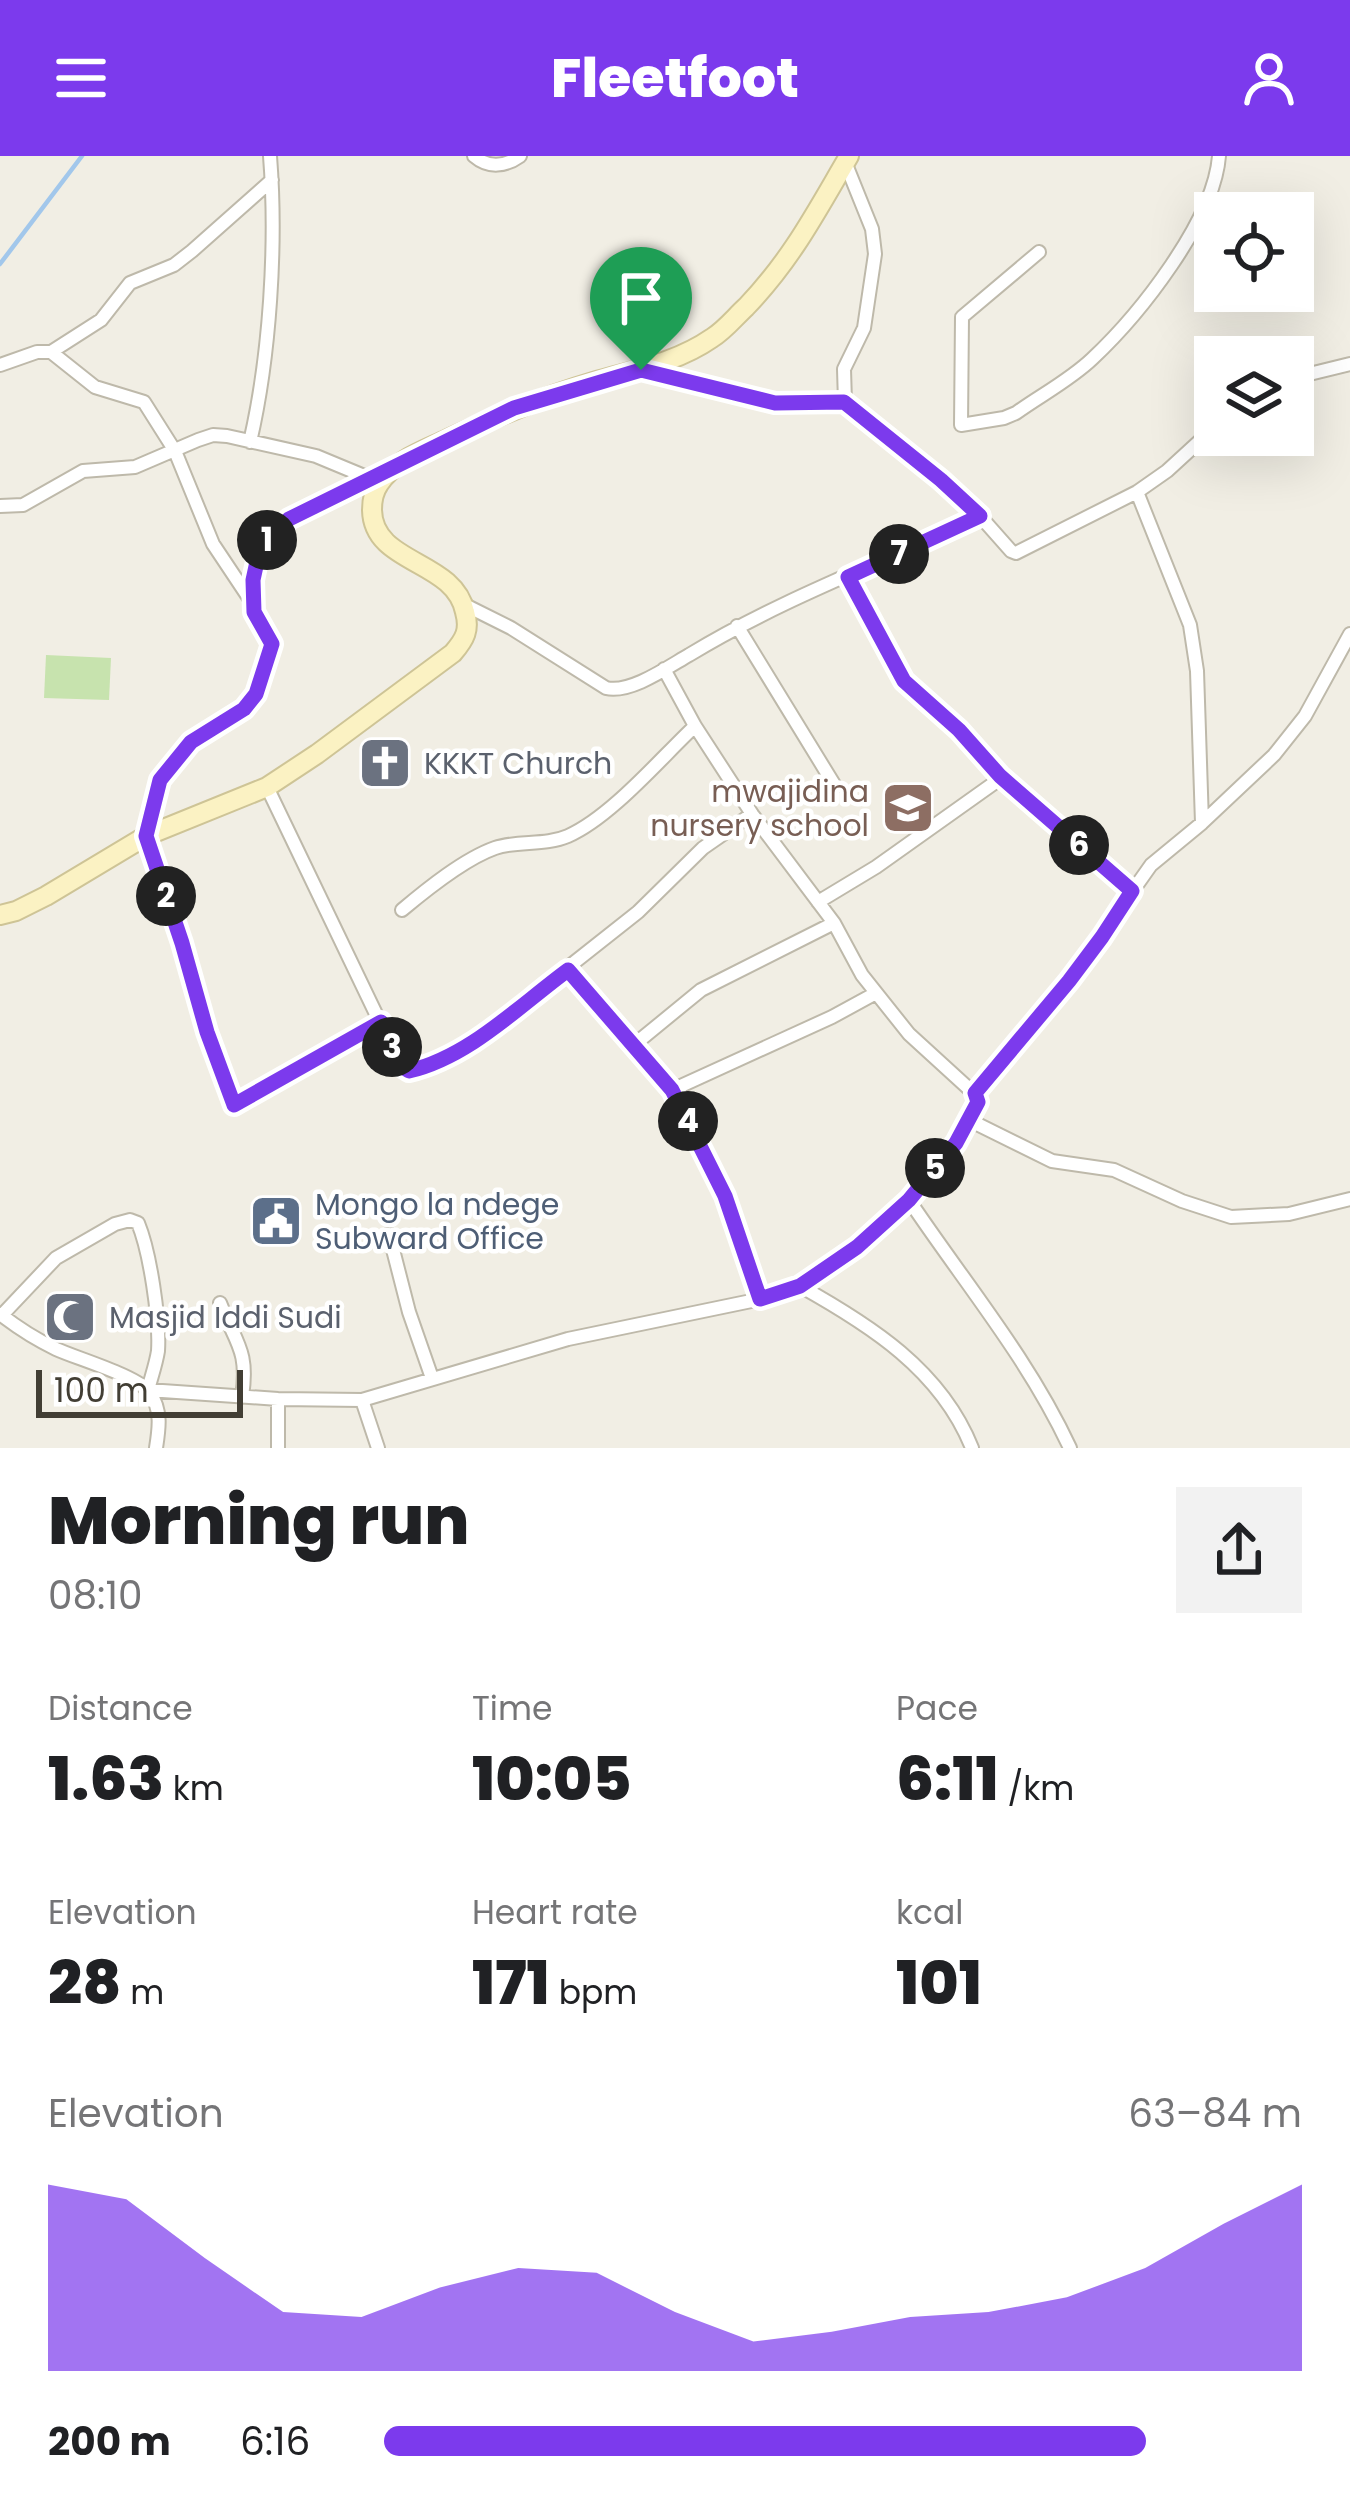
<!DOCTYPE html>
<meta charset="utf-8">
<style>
body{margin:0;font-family:Poppins,sans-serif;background:#f2f2f2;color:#202124;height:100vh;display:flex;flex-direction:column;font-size:45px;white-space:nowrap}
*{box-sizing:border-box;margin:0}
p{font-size:39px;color:#757577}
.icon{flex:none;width:66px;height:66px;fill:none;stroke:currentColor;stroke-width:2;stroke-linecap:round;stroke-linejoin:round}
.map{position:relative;height:1292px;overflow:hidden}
.panel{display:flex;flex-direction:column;background:#fff;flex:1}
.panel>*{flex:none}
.fabs{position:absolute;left:1194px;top:36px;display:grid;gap:24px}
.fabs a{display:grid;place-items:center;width:120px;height:120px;border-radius:0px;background:#fff;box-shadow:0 12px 48px #0002;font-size:60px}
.scale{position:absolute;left:36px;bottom:30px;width:207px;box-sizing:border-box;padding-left:12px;border:6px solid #423e34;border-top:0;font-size:33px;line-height:42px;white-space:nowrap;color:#423e34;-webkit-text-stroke:9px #fff;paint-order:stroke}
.pin{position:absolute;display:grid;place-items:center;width:102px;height:102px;color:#fff;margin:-123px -51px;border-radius:50% 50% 50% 0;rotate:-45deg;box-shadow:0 0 12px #0007}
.pin .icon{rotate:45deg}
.km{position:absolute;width:60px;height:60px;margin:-30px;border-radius:50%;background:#222;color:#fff;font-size:33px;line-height:60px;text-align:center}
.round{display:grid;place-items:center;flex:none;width:126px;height:126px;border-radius:0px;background:#f2f2f2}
.head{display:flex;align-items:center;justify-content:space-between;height:204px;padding:0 48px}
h1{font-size:66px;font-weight:800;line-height:90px}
.metrics{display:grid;grid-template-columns:repeat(3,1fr);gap:18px;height:204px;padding:12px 48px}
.metrics div{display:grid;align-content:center}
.metrics b{font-size:60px;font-weight:800}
.metrics small{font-size:33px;font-weight:400}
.metrics p{font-size:33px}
.chart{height:336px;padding:24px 48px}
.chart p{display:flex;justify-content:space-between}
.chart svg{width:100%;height:216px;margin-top:12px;fill:#7c3aed;opacity:.7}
ul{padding:0 48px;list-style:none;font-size:39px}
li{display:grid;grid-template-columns:192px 144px 1fr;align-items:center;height:90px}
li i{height:30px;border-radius:15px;background:#7c3aed}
header{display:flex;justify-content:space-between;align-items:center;height:156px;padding:0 48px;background:#7c3aed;color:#fff;font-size:54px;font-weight:800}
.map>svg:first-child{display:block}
</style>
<header><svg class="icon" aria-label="menu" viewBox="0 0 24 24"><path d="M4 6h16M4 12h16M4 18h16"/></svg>Fleetfoot<svg class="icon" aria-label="person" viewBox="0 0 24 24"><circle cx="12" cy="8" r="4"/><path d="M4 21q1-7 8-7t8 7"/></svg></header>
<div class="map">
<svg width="1350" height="1292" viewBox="0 0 1350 1292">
<rect width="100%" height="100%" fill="#f1eee4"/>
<path fill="#c7e3ae" d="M46 499 111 502 109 544 44 542Z"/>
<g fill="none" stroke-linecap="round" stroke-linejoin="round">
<path stroke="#a2c7eb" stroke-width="4.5" d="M0 108 82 0"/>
<g stroke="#beb9aa" stroke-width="16">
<path id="street" d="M474 0C489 13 506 10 520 0
M1039 96 962 161 961 269 1004 262 1016 257C1041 239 1070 224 1092 203 1139 159 1214 65 1219 0
M51 196 101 164 130 127 174 109 192 95 272 24
M0 209 37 196H51L95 231 144 246 175 295 213 388 251 445
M642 214 775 247 845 246 941 324 980 360 1011 395 1016 397 1137 336 1167 315 1215 271
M1293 222 1350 208
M845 246 844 213 864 172 875 98 872 73 845 6
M250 286C270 200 277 88 270 0
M1137 336 1190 469 1197 515 1202 667
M0 350 23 349 83 315 135 311 198 284 213 279 227 280 316 300 369 322
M463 448 511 472 606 532C630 538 668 511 689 499 781 443 883 406 980 360
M737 470 835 630
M1000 619 1132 735
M267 631 401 910 409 915 444 903 485 877 638 756 703 692 752 658
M818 746 876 711 997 625 1000 619 959 574 904 525 848 421
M402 754C427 733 464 703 495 692 518 684 545 690 568 680 611 661 660 603 695 570
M568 814 672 934 725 1040 761 1143
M381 866 237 948 231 946 146 680 161 624 182 594 191 585 244 553 256 537 272 488 252 447 258 401 266 385 289 363 384 317
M635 888 701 834 834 767
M672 934 832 861 876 837
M975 937 1069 825 1151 709 1202 667 1274 599 1305 560 1350 478
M969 964 1052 1005 1114 1014 1182 1045 1231 1061 1289 1058 1350 1043
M909 1044C964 1126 1028 1202 1070 1292
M389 1078 409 1156 432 1222
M800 1130C870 1169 941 1214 972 1292
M220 1147C236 1188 249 1194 242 1241
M0 1158C18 1172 35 1183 56 1193 78 1203 138 1220 150 1237 162 1254 159 1273 156 1292
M2 1159 56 1102 115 1068 130 1064 138 1067C150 1096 160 1163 158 1195 156 1208 151 1222 148 1234L278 1243 362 1244 568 1183 761 1143 800 1130 857 1091 909 1044 956 987 978 941 909 878 862 819 834 767 752 658 695 570 664 513
M362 1244 378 1292
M278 1292V1243"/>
</g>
<g stroke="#cec496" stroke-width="22">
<path id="secondary" d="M0 759 16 755 46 740 146 680 267 631 317 598 453 497C465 483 470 474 465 456 454 403 373 409 372 354 372 344 374 335 379 328 395 304 423 295 448 283 495 261 542 241 593 226 634 214 676 207 712 182 725 174 735 161 746 151 792 103 816 56 849 0"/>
</g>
<use href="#street" stroke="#fff" stroke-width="12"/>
<use href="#secondary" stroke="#fbf2c3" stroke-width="18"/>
</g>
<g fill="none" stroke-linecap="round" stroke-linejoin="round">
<g stroke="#fff" stroke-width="24">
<path id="route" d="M641 214 775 247 844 246 941 324 980 360 848 421 904 525 959 574 1000 620 1132 735 1102 781 1069 825 975 937 978 946 956 987 909 1044 857 1091 800 1130 760 1143 725 1040 672 934 568 814C519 850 469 901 409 915L401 910 381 866 234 949 207 876 182 787 146 680 160 624 191 586 244 553 256 538 272 488 254 456 253 424 258 401 266 385 289 363 514 252Z"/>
</g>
<use href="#route" stroke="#7c3aed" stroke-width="15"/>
</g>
<defs>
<g id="church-square" transform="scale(2.7)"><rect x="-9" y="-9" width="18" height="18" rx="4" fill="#6b7280" stroke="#fff"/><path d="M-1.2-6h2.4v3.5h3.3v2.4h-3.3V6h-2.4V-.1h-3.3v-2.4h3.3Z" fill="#fff"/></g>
<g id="school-square" transform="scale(2.7)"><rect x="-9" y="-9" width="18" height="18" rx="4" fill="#8d6e63" stroke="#fff"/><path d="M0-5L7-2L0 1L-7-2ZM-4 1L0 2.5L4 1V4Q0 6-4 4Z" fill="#fff"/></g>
<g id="civic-square" transform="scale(2.7)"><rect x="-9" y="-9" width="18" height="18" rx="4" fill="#5c6f8a" stroke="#fff"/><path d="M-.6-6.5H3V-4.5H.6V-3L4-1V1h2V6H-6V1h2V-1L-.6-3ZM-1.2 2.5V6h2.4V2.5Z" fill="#fff"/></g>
<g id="mosque-square" transform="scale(2.7)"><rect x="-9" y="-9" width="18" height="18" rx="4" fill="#6b7280" stroke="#fff"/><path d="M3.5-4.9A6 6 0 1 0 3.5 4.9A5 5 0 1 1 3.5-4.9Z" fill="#fff"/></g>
</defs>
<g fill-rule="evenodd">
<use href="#church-square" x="385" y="607"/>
<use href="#school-square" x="908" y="652"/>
<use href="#civic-square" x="276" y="1065"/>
<use href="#mosque-square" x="70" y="1161"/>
</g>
<g text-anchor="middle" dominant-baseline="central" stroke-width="9" stroke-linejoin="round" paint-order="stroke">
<g font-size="30" fill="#5b616d" stroke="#fff" text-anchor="start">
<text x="424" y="607">KKKT Church</text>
<text x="109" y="1161">Masjid Iddi Sudi</text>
</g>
<g font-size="30" fill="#785e54" stroke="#fff" text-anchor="end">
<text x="869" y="635">mwajidina<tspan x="869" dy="34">nursery school</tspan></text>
</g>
<g font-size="30" fill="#4e5e75" stroke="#fff" text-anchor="start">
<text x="315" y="1048">Mongo la ndege<tspan x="315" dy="34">Subward Office</tspan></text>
</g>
</g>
</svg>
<div class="fabs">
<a><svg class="icon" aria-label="locate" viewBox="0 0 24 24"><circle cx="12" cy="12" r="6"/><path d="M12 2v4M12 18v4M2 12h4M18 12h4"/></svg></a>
<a><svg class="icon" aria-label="layers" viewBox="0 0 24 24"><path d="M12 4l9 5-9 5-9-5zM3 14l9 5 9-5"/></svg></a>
</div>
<div class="scale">100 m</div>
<div class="pin" style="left:641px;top:214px;background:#1e9e55"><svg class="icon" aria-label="arrive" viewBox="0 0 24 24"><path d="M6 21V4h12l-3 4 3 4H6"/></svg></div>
<b class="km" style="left:267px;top:384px">1</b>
<b class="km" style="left:166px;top:740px">2</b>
<b class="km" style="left:392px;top:891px">3</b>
<b class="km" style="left:688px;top:965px">4</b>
<b class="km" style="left:935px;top:1012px">5</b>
<b class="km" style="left:1079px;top:689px">6</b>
<b class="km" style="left:899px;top:398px">7</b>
</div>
<section class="panel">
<div class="head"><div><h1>Morning run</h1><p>08:10</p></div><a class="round"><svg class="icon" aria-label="share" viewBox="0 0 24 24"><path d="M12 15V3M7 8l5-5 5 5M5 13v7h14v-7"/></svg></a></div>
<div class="metrics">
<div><p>Distance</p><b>1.63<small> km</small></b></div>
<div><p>Time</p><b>10:05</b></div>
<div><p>Pace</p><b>6:11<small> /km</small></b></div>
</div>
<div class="metrics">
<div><p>Elevation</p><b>28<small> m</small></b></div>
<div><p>Heart rate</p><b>171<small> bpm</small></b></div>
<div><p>kcal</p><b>101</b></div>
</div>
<div class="chart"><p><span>Elevation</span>63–84 m</p>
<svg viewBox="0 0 160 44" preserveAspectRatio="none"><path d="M0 44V6L10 9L20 21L30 32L40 33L50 27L60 23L70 24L80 32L90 38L100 36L110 33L120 32L130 29L140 23L150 14L160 6V44z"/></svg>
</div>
<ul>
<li><b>200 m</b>6:16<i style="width:83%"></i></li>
</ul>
</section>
